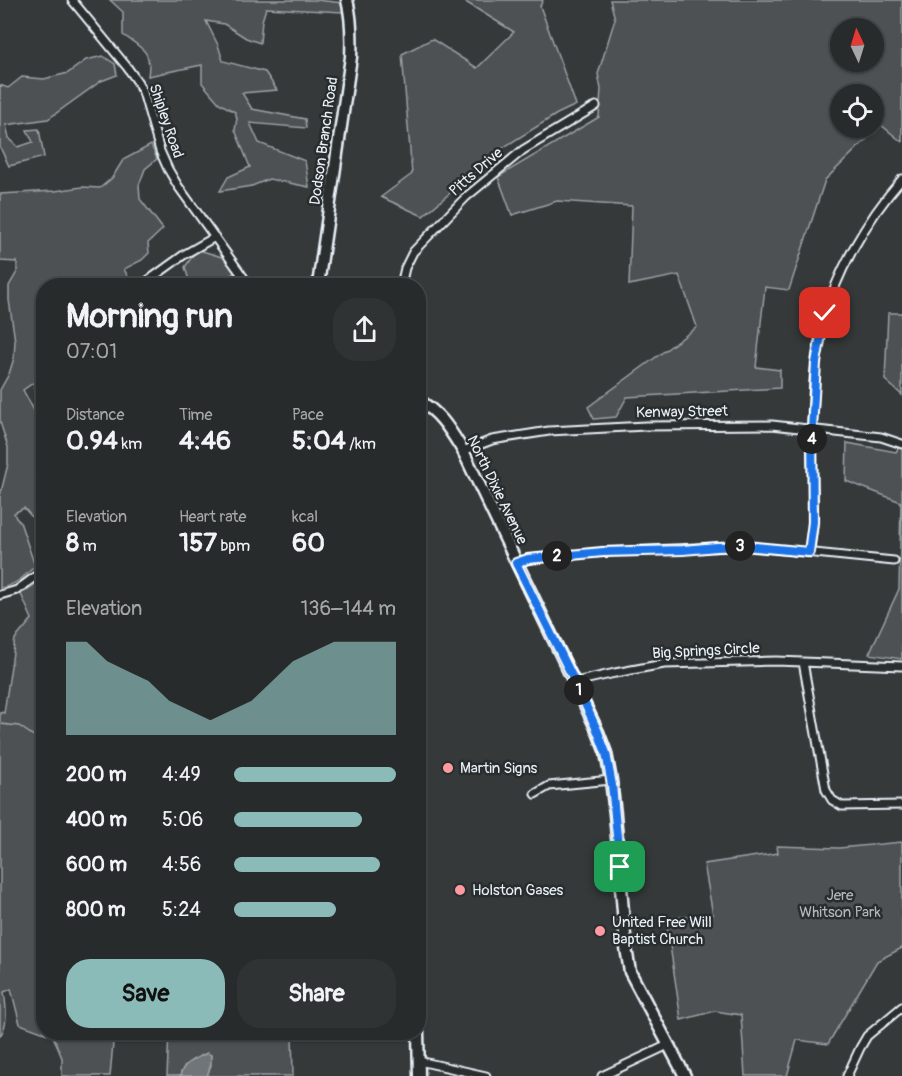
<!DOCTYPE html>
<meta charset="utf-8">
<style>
body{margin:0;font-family:Pangolin,sans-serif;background:#303334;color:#f1f3f6;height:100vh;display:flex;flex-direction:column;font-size:22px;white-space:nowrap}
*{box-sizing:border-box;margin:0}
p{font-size:20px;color:#a5a7a9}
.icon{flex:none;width:33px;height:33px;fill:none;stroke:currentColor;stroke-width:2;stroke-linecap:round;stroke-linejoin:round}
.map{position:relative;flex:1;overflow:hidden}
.panel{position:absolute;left:36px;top:278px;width:390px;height:762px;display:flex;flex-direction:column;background:#282b2c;border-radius:24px;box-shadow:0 2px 4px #0004,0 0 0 2px #444748}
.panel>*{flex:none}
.needle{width:39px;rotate:356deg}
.fabs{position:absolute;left:830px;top:18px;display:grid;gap:12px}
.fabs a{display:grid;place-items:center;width:54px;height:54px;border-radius:50%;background:#282b2c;box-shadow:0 2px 4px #0004,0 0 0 2px #444748;font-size:30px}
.pin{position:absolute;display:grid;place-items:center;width:51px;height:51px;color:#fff;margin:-26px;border-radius:12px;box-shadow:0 3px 9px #0006}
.km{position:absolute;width:30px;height:30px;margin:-15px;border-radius:50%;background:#222;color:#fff;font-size:16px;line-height:30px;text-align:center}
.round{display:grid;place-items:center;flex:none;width:63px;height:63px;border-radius:24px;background:#303334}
.summary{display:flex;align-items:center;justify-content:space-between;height:102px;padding:0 30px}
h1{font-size:33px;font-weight:800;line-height:45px}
.stats{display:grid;grid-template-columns:repeat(3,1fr);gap:9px;height:102px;padding:6px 30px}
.stats div{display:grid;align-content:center}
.stats b{font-size:26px;font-weight:800}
.stats small{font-size:16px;font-weight:400}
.stats p{font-size:16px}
.chart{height:168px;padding:12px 30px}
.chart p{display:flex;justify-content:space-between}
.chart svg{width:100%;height:108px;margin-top:6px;fill:#8bbbb9;opacity:.7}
.button{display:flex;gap:12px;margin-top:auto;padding:12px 30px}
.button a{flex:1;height:69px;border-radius:24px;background:#8bbbb9;color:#111;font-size:24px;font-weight:800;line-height:69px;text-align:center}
.button a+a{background:#303334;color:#f1f3f6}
ul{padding:0 30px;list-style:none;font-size:20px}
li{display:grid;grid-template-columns:96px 72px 1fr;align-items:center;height:45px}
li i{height:15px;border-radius:8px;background:#8bbbb9}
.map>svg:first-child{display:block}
</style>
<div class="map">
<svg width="902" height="1076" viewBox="0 0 902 1076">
<rect width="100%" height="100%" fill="#35393a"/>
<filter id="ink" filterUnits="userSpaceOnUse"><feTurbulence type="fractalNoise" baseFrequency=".0167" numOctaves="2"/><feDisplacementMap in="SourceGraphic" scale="12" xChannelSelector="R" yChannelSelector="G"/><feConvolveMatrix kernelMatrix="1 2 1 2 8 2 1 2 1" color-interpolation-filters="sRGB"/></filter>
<g filter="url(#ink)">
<path fill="#4d5152" stroke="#9aa1a5" stroke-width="1.5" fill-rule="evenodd" d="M110 0H316L343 3V12L266 8 262 21 260 43 246 38 224 24 206 21 218 45 223 61 265 72 277 90 242 93 252 109 305 119 306 128 250 123 259 143 305 161 309 187 269 179 252 186 220 191 228 177 250 167 235 130 237 118 235 112 219 103 202 83V65L148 76C152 51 142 48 123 35V12Z
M465 0H543L540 6 576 105 557 114 504 147 423 216 381 197 412 174 402 54 432 39 477 68 514 32 464 1Z
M610 0H902V142L881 125 825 180 789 290 765 287 756 367 780 370V388L627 397 616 417 594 419 588 407 697 327 679 275 629 285 632 206 557 201 512 215 498 177 599 117 601 89 598 74 615 19ZM840 28H873V62H840ZM840 94H873V128H840Z
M103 56 115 64 117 75 101 81 48 119 6 125 9 138 18 147 33 142 27 130 39 129 44 157 9 166 0 147V85L8 88 22 77 44 79 68 73 86 60Z
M151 145 157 159 145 169 139 185 140 199 163 229 148 243 149 253 142 260 124 269 130 281 128 285H44L43 376 23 390 43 427V462L39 464 35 478 41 486H43V518L32 517 24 508 14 513 16 518 20 522 35 566C24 577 16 585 0 588V496L8 464V447L0 422V390L9 374 14 358 15 341 9 300V286L17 272V262L0 261V194L55 191 82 187 100 188 112 178 123 160Z
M199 250 225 258 235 272 227 278 226 285H185L188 277 185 267 193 255Z
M888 313H902V395L885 380Z
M902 442V659L869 654 899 589 901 502 846 481 847 443 896 452Z
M43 579 44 1032H114L110 1076H62V1058L53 1036 20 1024 11 989 4 992C6 1006 9 1024 0 1036V712L4 713 15 639 32 619 21 594Z
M902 842V948L877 961 828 1044 797 1040 787 1076H745L741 1015 715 1011 681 1020 666 918 713 915 704 864 778 853 777 846 839 848Z
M169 1032H292L293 1076H167Z"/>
<path fill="#707579" stroke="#a0a7ac" stroke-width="1.5" d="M207 1053 211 1055V1065L207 1076H180C183 1062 195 1059 207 1053Z"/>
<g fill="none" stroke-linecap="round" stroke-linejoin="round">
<path stroke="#a0a7ac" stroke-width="1.5" d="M0 724 19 726 44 743"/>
<g stroke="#e8f1f8" stroke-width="11">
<path id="street" d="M72 0 127 67 137 81 143 92 160 151 168 169 178 186 249 285
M142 285 185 254 215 237
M401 285 405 268 413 252 466 197 523 150 596 106
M39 387 44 384
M463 451 492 440 549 431 646 426 772 425 881 437 902 444
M809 552C811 541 813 530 813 520 814 489 811 458 812 428 813 394 814 360 822 327 834 275 867 219 902 179
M516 563 528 559 603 552 745 546 894 561
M0 595 17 590 44 570
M902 666 803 662 826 790 832 800 842 806 902 805
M575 682 615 673 664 664 776 661 803 662
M535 794 549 786 611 780
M419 1061 486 1076
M602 1076 668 1045
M847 1076 860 1048 867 1036 902 1007"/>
</g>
<g stroke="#e8f1f8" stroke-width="15">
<path id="secondary" d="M318 285 351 57C352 37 352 19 347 0
M418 400C441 413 450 430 463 451L598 732 606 753 611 780 615 814 626 948 630 972 685 1076
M418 1032 419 1076"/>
</g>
<use href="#street" stroke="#2a2d2e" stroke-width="7"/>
<use href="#secondary" stroke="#2a2d2e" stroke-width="10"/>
</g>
</g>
<g fill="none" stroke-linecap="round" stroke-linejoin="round" filter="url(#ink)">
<g stroke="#fff" stroke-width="12">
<path id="route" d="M620 867 612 785 606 753 598 732 575 682 516 563 528 559 603 552 683 550 717 547 745 546 809 552 813 522 812 429 816 363 825 313"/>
</g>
<use href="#route" stroke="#1a73e8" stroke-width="8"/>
</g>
<g fill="#ff9aa2" stroke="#2a2d2e" stroke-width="2">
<circle cx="448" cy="768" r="6"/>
<circle cx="460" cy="890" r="6"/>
<circle cx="600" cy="931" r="6"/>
</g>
<g text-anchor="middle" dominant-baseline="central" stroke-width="5" stroke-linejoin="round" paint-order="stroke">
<g font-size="15" fill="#e8f1f8" stroke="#2a2d2e">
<text transform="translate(166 121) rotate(71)">Shipley Road</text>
<text transform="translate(324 141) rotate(-82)">Dodson Branch Road</text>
<text transform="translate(476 172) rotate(-41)">Pitts Drive</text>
<text transform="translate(682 412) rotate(-1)">Kenway Street</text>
<text transform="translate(497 490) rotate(64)">North Dixie Avenue</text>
<text transform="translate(706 651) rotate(-3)">Big Springs Circle</text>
</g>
<g font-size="15" fill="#e8f1f8" stroke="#2a2d2e" text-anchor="start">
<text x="460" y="768">Martin Signs</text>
<text x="472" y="890">Holston Gases</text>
<text x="612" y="922">United Free Will<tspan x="612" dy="17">Baptist Church</tspan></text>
</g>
<g font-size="15" fill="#b2b9be" stroke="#2a2d2e">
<text x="840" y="895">Jere<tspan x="840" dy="17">Whitson Park</tspan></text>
</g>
</g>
</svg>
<div class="fabs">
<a><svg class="needle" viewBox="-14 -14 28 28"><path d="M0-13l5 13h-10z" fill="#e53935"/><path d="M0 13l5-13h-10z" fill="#a5a7a9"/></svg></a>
<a><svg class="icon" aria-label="locate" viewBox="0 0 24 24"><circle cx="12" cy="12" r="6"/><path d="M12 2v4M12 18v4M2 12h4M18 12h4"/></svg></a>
</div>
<div class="pin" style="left:620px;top:867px;background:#1e9e55"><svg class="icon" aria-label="arrive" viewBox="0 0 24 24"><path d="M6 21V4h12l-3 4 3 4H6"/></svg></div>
<div class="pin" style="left:825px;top:313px;background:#d93025"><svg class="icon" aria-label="check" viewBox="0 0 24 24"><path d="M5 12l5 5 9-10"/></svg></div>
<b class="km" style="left:579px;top:690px">1</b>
<b class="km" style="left:557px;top:556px">2</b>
<b class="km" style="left:740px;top:546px">3</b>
<b class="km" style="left:812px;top:439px">4</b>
<section class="panel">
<div class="summary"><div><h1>Morning run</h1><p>07:01</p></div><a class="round"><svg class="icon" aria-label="share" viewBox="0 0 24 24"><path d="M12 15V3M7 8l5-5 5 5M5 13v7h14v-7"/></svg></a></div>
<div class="stats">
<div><p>Distance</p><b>0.94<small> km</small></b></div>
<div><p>Time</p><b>4:46</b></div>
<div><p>Pace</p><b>5:04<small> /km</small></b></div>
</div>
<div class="stats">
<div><p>Elevation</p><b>8<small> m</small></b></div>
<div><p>Heart rate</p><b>157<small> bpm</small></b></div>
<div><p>kcal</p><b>60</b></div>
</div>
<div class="chart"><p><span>Elevation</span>136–144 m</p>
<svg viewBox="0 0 160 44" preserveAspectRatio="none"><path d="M0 44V6L10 6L20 14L30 18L40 22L50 30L60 34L70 38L80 34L90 30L100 22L110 14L120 10L130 6L140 6L150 6L160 6V44z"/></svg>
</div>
<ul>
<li><b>200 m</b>4:49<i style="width:100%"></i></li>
<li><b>400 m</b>5:06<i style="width:79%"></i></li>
<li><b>600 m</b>4:56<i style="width:90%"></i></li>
<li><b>800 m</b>5:24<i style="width:63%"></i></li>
</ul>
<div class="button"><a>Save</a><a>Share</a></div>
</section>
</div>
